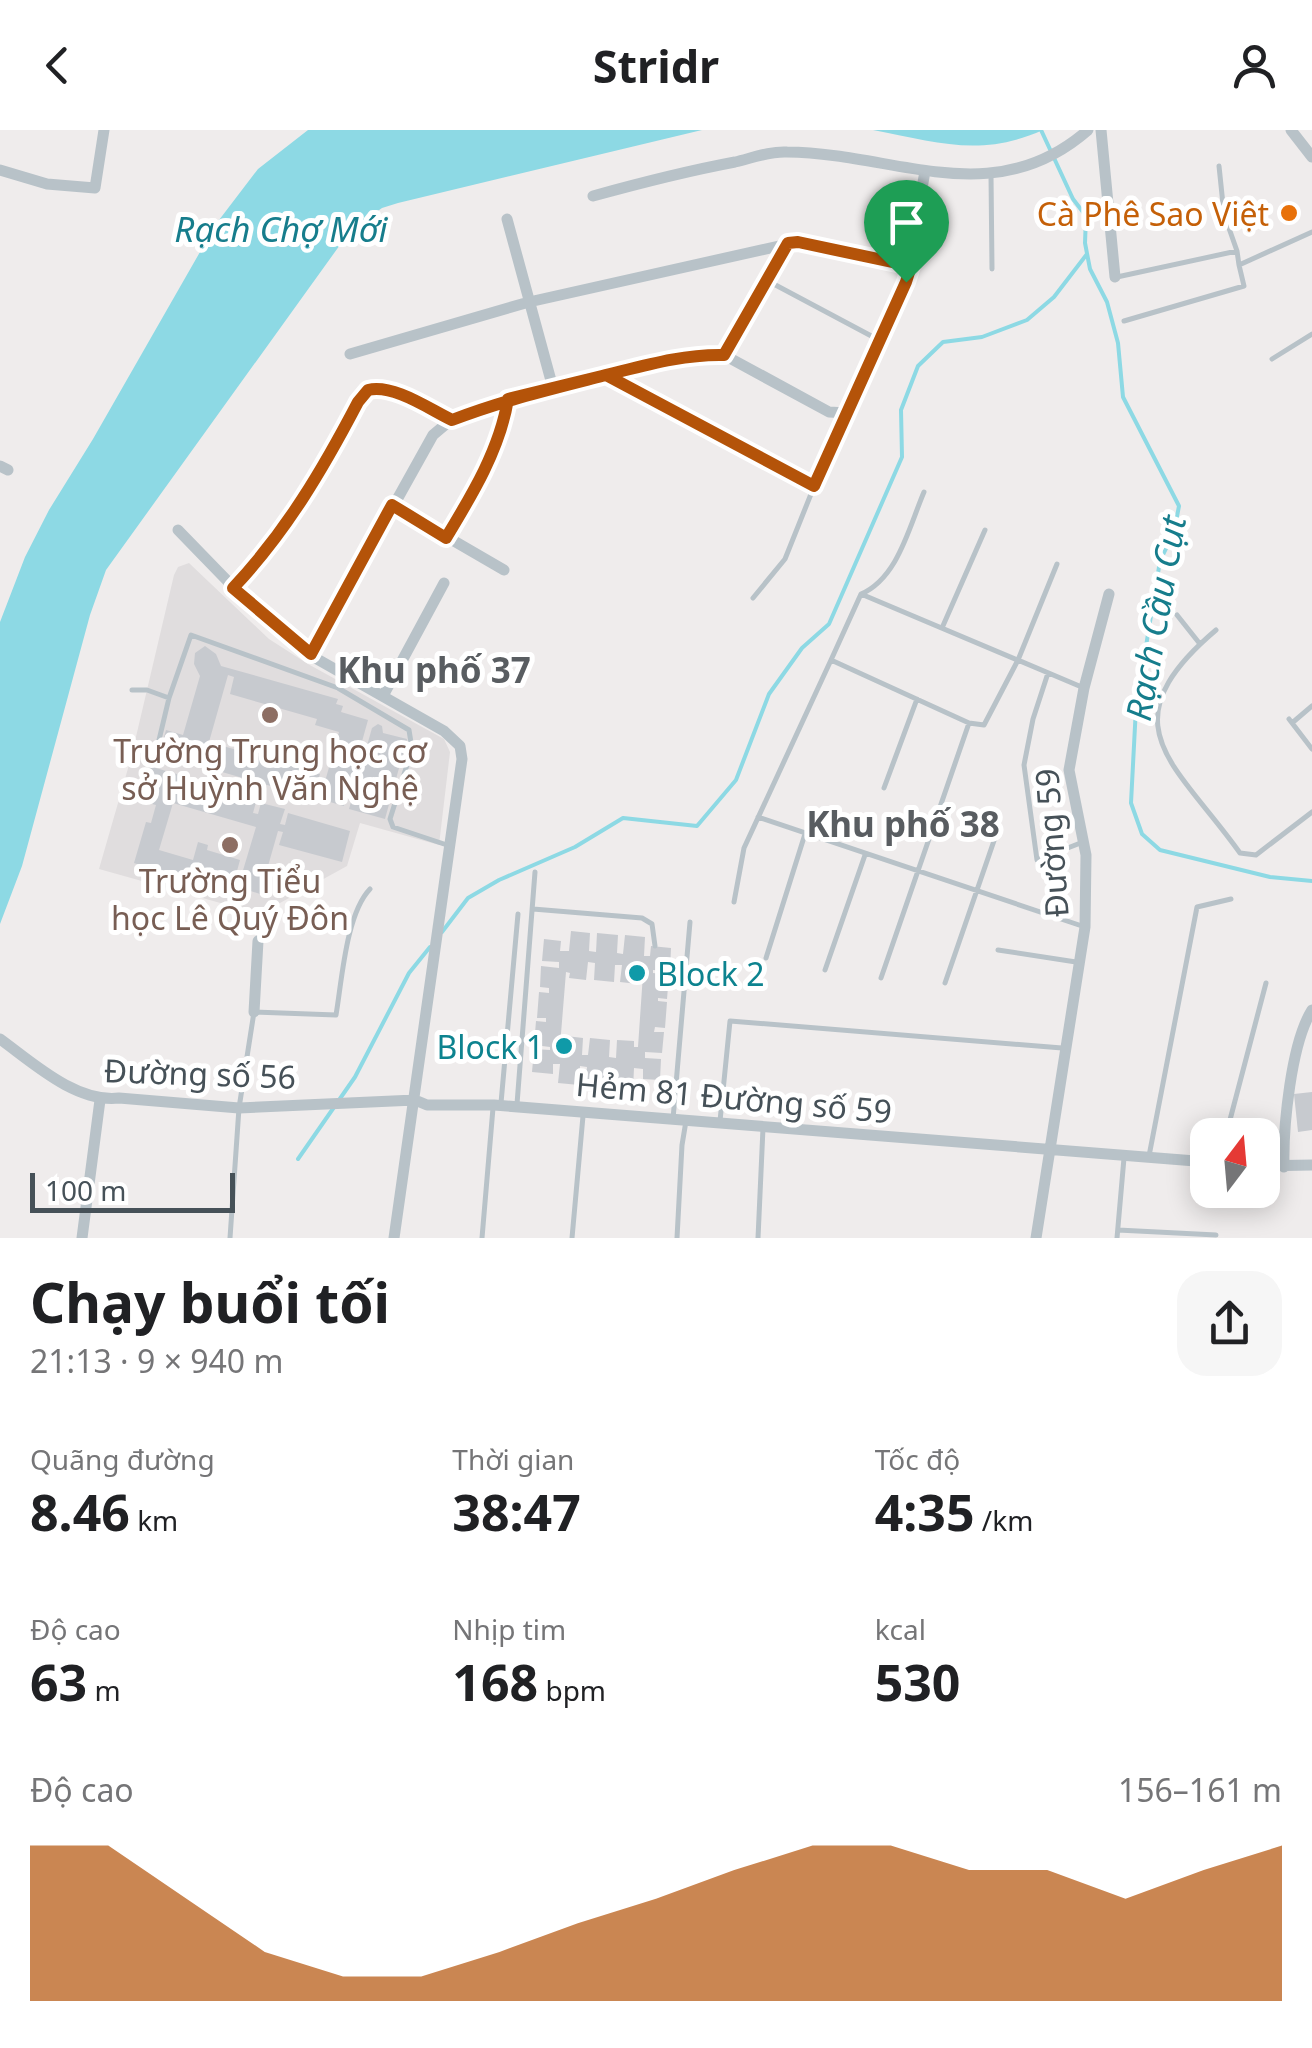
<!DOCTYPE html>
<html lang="vi">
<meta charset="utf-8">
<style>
body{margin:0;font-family:"Noto Sans",sans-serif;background:#f6f6f6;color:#202124;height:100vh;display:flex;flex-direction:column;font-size:38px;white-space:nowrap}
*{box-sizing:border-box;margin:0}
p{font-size:32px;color:#757577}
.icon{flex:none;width:55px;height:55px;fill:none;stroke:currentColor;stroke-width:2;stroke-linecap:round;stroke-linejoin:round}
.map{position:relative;height:1108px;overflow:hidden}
.panel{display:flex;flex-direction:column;background:#fff;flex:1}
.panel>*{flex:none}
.needle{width:65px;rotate:16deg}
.controls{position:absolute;left:1190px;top:988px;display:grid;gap:20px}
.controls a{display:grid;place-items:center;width:90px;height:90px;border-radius:20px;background:#fff;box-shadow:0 5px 25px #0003;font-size:50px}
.scale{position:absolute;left:30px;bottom:25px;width:205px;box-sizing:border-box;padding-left:10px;border:5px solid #465158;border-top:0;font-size:28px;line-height:35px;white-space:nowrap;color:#465158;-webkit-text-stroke:8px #fff;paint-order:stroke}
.pin{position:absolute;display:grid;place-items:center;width:85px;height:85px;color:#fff;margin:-102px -42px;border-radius:50% 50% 50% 0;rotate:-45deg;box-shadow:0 0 10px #0007}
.pin .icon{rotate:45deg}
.round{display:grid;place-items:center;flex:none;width:105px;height:105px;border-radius:30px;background:#f6f6f6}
.head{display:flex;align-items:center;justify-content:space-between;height:170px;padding:0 30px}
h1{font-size:55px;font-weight:700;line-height:75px}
.stats{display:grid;grid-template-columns:repeat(3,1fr);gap:15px;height:170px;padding:10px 30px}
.stats div{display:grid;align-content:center}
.stats b{font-size:50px;font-weight:700}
.stats small{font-size:28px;font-weight:400}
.stats p{font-size:28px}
.chart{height:280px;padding:20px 30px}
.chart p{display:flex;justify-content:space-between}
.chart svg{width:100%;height:180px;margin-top:10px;fill:#b45309;opacity:.7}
header{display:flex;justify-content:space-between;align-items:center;height:130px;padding:0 30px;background:#fff;font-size:45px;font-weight:700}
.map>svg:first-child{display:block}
</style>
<header><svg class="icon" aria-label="back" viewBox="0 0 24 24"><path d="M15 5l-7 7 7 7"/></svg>Stridr<svg class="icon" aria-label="person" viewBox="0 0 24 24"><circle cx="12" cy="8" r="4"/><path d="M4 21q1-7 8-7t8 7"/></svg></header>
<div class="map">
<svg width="1312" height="1108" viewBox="0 0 1312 1108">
<rect width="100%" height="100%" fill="#efecec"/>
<path fill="#e0ddde" d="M189 433 269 509 308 534 444 609 450 622 439 715 360 693 347 736 260 784 99 739 131 628 174 445 178 437Z"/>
<path fill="#8dd9e4" d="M308 0H702L398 73 382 78 350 101 106 440 90 485 22 736 0 794V492L25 427 49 380 93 309 216 94 258 39Z
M873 0H1043C980 28 937 12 873 0Z"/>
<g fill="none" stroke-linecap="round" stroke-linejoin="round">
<path stroke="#8dd9e4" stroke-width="4" d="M1041 0 1073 69 1086 86 1085 113 1090 139 1107 172 1118 213 1123 267 1179 376 1174 402 1160 431 1136 577 1131 673 1142 704 1160 720 1270 747 1312 751
M442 802 468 768 499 750 575 717 623 688 697 696 736 650 769 564 802 518 829 494 902 327 901 280 918 236 943 212 982 207 1027 190 1054 167 1087 124
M298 1029 355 947 409 843 430 817"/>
</g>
<path fill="#c7cacf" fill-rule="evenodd" d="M205 516 216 524 221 536 338 569 336 574 343 576 341 582 368 590 344 676 316 668 322 647 326 648 339 602 315 595 317 589 230 564 234 547 228 545 209 612 320 644 313 668 159 624 166 600 183 605 200 546 194 534 195 523Z
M378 594 382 596 383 603 407 609 385 689 349 679 372 598Z
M149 636 252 666 251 670 256 672 253 683 258 684 261 673 285 679 280 694 285 695 288 683 350 701 342 732 279 715 283 702 278 701 260 764 238 757 256 697 173 673 159 720 193 730 198 712 208 715 207 720 240 730 234 752 198 741 194 754 134 733 146 692 151 693 156 675 152 674 154 668 140 663Z
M571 801 590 803 589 821 596 822 597 803 618 805 617 823 623 824 625 805 645 807 644 826H650L651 816 671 818 670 841 653 840V843L669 845 667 869 658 868V871L667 872 665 898 655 897 654 902H664L662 923 645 922V928L661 929 660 950 643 949V939L634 938 633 959 613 957 615 939 608 938 606 957 585 955 587 937 580 936 579 955 558 953 560 934H553V944L532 942 534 919 550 920V917L534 915 536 891 546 892V888H537L539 862 549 863V858L540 857 541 836 559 838V832L542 831 544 809 561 811 560 821H569ZM588 832 595 833 594 850 614 852 615 835H622L620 852 638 854V844H643L638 917H634V911L617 910 616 928 609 927 610 910 590 908 588 925H582L583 908 566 906 565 916H560L566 842 570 843 569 848 586 850Z
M1312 962V1000L1298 1002 1294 964Z"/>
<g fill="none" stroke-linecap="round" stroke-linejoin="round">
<path stroke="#b8c2c8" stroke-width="5" d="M1219 36 1224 84 1237 121
M991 45 992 139
M1117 147 1237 121 1239 135
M768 151 877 209
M1124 191 1244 156 1239 135 1312 102
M725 223 787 116
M1272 229 1312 204
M924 362C909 397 898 448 861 464L831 530 969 593 984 595 1018 530 1057 434
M235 456 268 420 294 384 364 263 381 259 448 288
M861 464 1084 558
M753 468 785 429 813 359
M1177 485 1200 514
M942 498 985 400
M1216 500C1104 595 1176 633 1240 723L1256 725 1312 682
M1048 543 1033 589 1024 635 1037 730 1083 712
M132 560H147L169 568 191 505 338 558 409 600 412 619 390 689 393 697 447 715
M1289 589 1312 619
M1292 593 1312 576
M159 610 169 568
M884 658 917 569
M758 687 1082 796
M734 772 744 718 831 530
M533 779 642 788 652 794 655 816
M998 820 1076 832
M766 828 805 704
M825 840 865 725
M881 848 969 593
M945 853 997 702
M501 973 518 784
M517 974 535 742
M673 989 690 792
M720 991 730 891 1062 918
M1226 1005 1266 853
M1149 1026 1197 777 1231 769
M1118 1100 1216 1105
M230 1108 239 978 254 882 336 885C342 850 346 784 370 759
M482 1108 493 978
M572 1108 583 986
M677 1108 682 1015 686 991
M758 1108 763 998
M1117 1108 1124 1028"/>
<path stroke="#b8c2c8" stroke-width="11" d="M1101 0 1115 147
M1291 0 1312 27
M0 40 47 54 95 58 104 0
M593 66C640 53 687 41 735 32 752 28 770 21 787 22 896 23 993 83 1088 0
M507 89 553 258
M350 224 529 172 797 112 911 136
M606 245 814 356 906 152 925 41
M0 336 8 340
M392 375 504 440
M178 400 244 468 317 529 444 601 460 616 462 629 394 1108
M446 408C472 365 500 319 508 269
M311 524 433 305 452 289 497 272 692 224 724 225 829 282 847 283
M383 566 444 453
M254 882 258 811
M0 909C33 933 76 973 119 968L239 978 415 970 427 975H494L1208 1032
M1262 1036 1312 1035
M1284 1037C1283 997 1291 913 1312 880
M82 1108 100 970
M1036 1108 1085 797 1086 725 1069 640 1084 558 1109 464"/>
</g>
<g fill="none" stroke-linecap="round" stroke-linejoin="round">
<g stroke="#fff" stroke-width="20">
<path id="route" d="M906 152 911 136 798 112 788 113 724 225C682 224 643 236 602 246 551 259 501 271 452 290 429 279 394 254 368 260L358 272C323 339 286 402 233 458L311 524 392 375 446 408C472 365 500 319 508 269L606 245 814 356 906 152"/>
</g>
<use href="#route" stroke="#b45309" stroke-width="12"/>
</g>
<circle fill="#e8710a" stroke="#fff" stroke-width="4" cx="1289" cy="83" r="10"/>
<g fill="#8d6e63" stroke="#fff" stroke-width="4">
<circle cx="270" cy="585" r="10"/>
<circle cx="230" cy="715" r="10"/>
</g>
<g fill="#0f9aa8" stroke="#fff" stroke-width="4">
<circle cx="637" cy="843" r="10"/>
<circle cx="564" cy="916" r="10"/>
</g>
<g text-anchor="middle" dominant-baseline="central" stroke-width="10" stroke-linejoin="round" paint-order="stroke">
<g font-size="32" fill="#c56008" stroke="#fff" text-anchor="end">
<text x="1269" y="83">Cà Phê Sao Việt</text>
</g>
<g font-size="32" fill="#785e54" stroke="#fff">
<text x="270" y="620">Trường Trung học cơ<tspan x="270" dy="37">sở Huỳnh Văn Nghệ</tspan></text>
<text x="230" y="750">Trường Tiểu<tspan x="230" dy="37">học Lê Quý Đôn</tspan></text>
</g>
<g font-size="32" fill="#465158" stroke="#fff">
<text transform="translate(1051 713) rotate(-94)">Đường 59</text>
<text transform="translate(200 943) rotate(2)">Đường số 56</text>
<text transform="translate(734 967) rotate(5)">Hẻm 81 Đường số 59</text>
</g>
<g font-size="32" fill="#0d838f" stroke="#fff" text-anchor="start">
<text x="657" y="843">Block 2</text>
<text x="544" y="916" text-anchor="end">Block 1</text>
</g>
<g font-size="35" font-style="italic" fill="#167d8c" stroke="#fff">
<text x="281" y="98">Rạch Chợ Mới</text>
<text transform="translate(1155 488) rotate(-80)">Rạch Cầu Cụt</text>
</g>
<g font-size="35" font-weight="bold" fill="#595d61" stroke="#fff">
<text x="434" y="539">Khu phố 37</text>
<text x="903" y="693">Khu phố 38</text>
</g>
</g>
</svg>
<div class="controls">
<a><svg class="needle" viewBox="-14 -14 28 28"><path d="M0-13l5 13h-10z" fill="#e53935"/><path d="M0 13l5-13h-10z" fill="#757577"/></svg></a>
</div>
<div class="scale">100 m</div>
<div class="pin" style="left:906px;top:152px;background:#1e9e55"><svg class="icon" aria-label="arrive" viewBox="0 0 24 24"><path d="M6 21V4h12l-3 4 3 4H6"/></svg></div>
</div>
<section class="panel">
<div class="head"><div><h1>Chạy buổi tối</h1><p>21:13 · 9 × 940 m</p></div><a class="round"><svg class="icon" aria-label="share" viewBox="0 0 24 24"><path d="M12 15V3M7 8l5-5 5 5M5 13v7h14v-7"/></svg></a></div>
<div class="stats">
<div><p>Quãng đường</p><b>8.46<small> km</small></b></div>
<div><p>Thời gian</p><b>38:47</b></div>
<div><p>Tốc độ</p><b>4:35<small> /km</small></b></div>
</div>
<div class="stats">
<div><p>Độ cao</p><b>63<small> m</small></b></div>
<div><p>Nhịp tim</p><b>168<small> bpm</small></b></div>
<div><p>kcal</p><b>530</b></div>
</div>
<div class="chart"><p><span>Độ cao</span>156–161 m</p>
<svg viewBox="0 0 160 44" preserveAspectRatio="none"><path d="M0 44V6L10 6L20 19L30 32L40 38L50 38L60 32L70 25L80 19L90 12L100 6L110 6L120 12L130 12L140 19L150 12L160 6V44z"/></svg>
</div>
</section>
